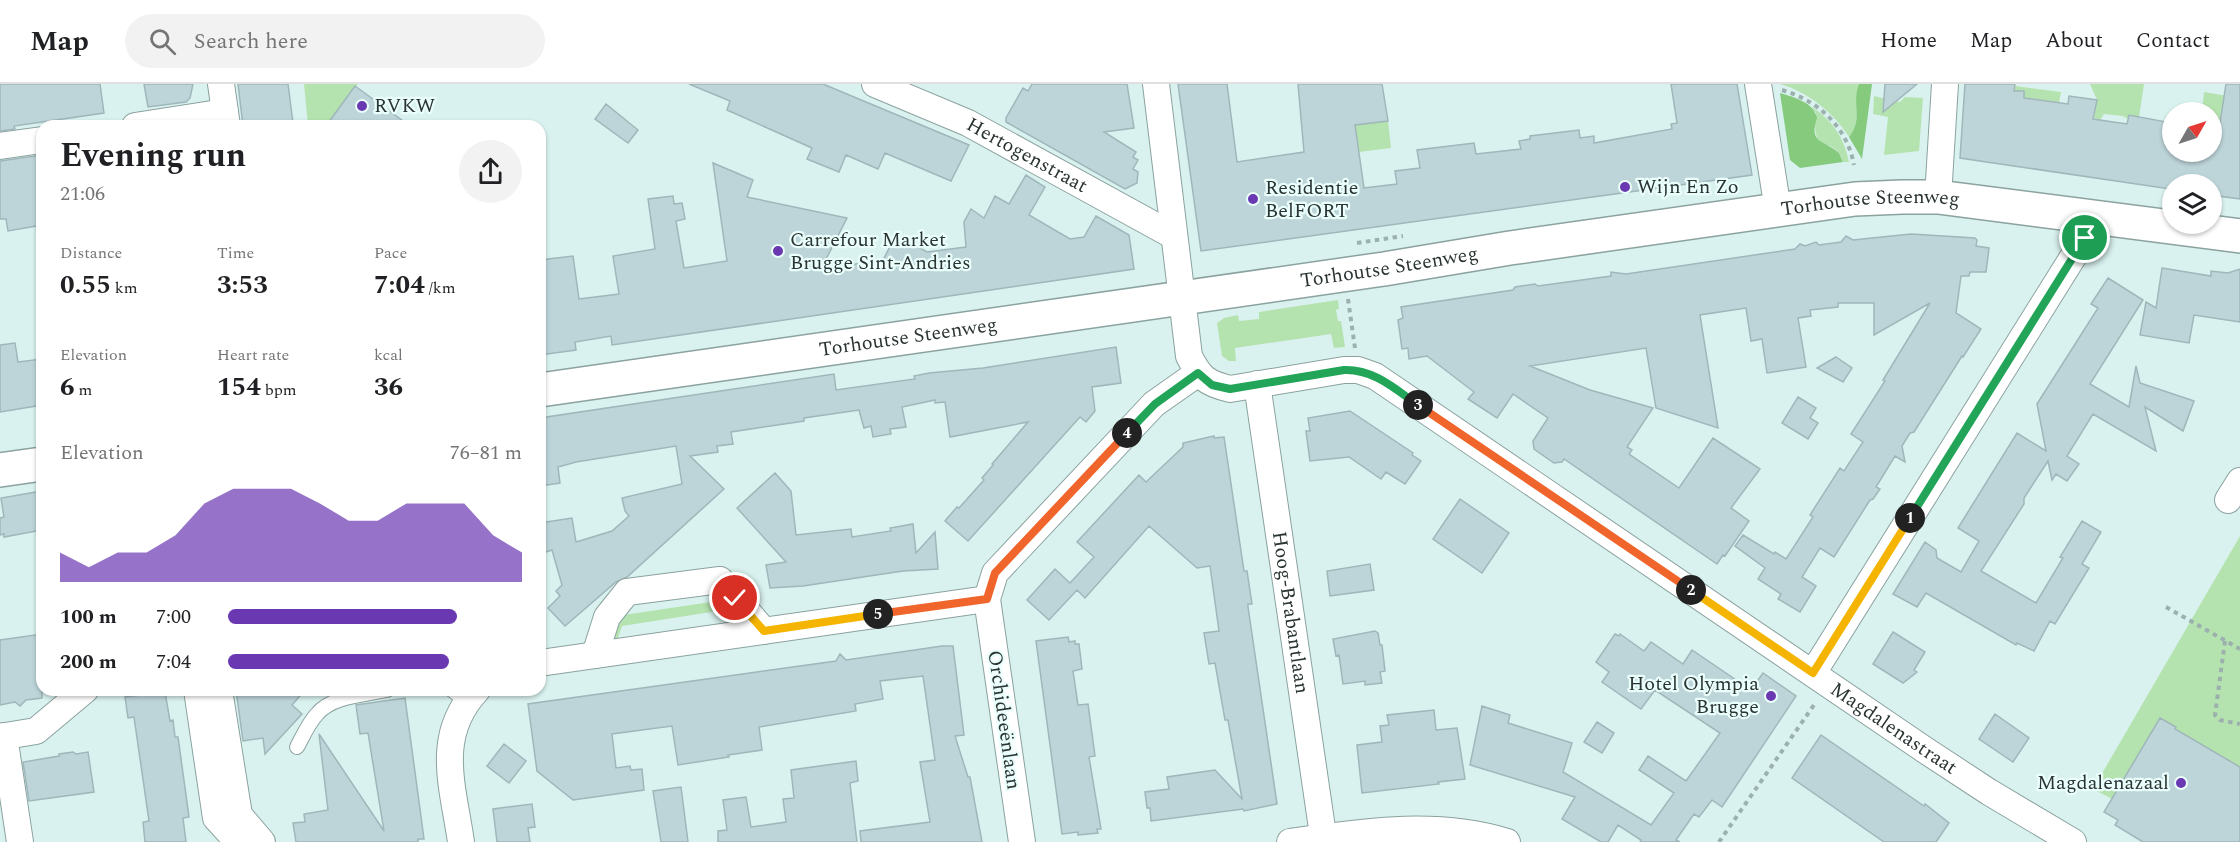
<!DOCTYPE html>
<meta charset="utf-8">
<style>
body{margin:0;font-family:Spectral,serif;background:#f2f2f2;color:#202124;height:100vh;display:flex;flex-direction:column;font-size:22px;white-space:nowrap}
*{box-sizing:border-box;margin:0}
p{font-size:20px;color:#757577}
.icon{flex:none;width:33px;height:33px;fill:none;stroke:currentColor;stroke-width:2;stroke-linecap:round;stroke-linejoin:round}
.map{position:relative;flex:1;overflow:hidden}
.sheet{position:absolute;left:36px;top:36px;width:510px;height:576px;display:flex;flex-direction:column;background:#fff;border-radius:18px;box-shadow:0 2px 4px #0004}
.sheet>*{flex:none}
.needle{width:39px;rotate:51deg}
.fabs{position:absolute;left:2162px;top:18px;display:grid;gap:12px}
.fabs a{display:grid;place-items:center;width:60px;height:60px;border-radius:50%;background:#fff;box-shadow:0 2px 4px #0004;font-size:30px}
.pin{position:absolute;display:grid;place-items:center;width:51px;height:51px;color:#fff;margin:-26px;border:3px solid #fff;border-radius:50%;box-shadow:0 2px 6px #0007}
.km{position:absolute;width:30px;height:30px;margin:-15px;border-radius:50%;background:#222;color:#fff;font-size:16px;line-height:30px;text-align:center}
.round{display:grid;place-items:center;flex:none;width:63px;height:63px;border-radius:32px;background:#f2f2f2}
.summary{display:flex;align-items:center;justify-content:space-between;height:102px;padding:0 24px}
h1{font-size:33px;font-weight:700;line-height:45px}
.stats{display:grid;grid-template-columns:repeat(3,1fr);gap:9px;height:102px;padding:6px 24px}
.stats div{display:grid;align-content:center}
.stats b{font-size:26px;font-weight:700}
.stats small{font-size:16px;font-weight:400}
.stats p{font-size:16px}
.chart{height:168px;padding:12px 24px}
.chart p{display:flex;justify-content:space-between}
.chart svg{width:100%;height:108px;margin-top:6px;fill:#6a39b1;opacity:.7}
ul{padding:0 24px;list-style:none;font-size:20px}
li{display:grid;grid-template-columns:96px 72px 1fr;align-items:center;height:45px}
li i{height:15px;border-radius:8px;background:#6a39b1}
header{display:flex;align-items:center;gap:36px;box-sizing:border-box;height:84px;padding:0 30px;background:#fff;border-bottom:2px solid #e0e0e0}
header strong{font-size:28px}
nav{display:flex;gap:33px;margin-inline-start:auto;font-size:21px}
.search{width:420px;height:54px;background:#f2f2f2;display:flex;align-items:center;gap:15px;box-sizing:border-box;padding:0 21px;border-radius:33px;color:#757577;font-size:22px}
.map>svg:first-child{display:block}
</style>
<header>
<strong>Map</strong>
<div class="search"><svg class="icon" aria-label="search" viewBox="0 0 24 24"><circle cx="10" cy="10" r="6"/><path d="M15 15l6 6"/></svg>Search here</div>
<nav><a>Home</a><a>Map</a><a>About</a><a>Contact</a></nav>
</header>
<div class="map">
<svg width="2240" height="758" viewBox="0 0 2240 758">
<rect width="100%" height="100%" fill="#d9f2ef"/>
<path fill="#b5e3af" d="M304 0H358L327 41 308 42Z
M1780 0H1859C1852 21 1863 35 1849 53 1833 28 1808 8 1780 0Z
M2090 0H2144L2139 33 2128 35 2123 32 2104 30 2100 36 2094 34 2097 16Z
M2015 2 2061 8 2059 19 2013 18 2024 7H2014Z
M2204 8 2228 12 2240 30 2218 52 2211 51V28H2202Z
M1874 12 1900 18 1905 13 1923 14 1919 67 1884 71 1888 33 1873 30Z
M1811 22C1832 36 1844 53 1849 78H1843C1835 49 1810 75 1816 29Z
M1388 37 1391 64 1359 68 1355 41Z
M1338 216 1339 225 1336 226 1338 237H1341L1345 263 1334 264 1331 250 1235 264 1236 277H1229L1222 272 1217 239 1224 234 1238 231 1239 237 1259 235V228Z
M2240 452V683L2175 645 2176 643 2112 715 2093 705Z
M724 516 739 537 734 538 724 526 622 542 618 554 612 556 617 532Z"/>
<path fill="#85ca7d" d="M1859 0H1872L1862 75 1849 53C1864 34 1851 21 1859 0Z
M1780 9C1793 13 1814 18 1817 34 1808 60 1825 56 1839 69L1843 78 1800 84 1790 76Z"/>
<path fill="#bdd5d9" stroke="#9fb6ba" stroke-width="1.5" d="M0 0H100L104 29 14 42 15 45 0 47Z
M144 0H193L190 14 186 18 148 23Z
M238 0H288L293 39 270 42H243Z
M689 0H823L969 61 951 97 885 69 878 85 846 71 839 88 807 75 812 64 727 26 730 17Z
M1032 0H1127L1134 44 1104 48 1136 68 1133 73 1138 76 1133 85 1138 88 1137 99 1125 105 1006 38V34L1023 4 1028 7Z
M1178 0H1227L1237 78 1304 68 1298 0H1382L1388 37 1355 41 1364 104 1397 100 1395 87 1420 84 1417 66 1474 59 1476 70 1521 65 1519 57 1530 55V52L1579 46 1580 54 1594 52V59L1672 45 1671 40 1677 39 1671 0H1737L1752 91 1201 167Z
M1885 0H1917L1883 28Z
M1965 0H2015L2014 7H2024V14L2068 20 2069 12 2097 16 2093 35 2127 40 2129 31 2172 39V68H2211V51L2218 52 2226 0H2240V115L2211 111V100H2171L2170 105 1960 74Z
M355 2 410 42H326Z
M606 20 638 46 628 59 595 35Z
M42 71V141L8 147 6 135H0V77Z
M713 79 753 96 747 113 847 134 821 185 883 176 896 151 927 168 966 163 964 138 971 125 984 134 995 112 1009 120 1026 91 1045 103 1029 131 1070 155 1084 153 1096 132 1129 151 1134 185 612 261 611 252 575 258 576 266 540 271V176L573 172 579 215 619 210 613 172 655 165 648 115 673 112 674 120 682 119 685 135 676 137 684 184 727 177Z
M1911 150 1975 154 1977 156 1976 162 1989 164 1986 188H1970L1969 192H1961L1956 229 1981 245 1963 273 1962 272 1914 348 1910 349 1902 362 1905 378 1895 372 1876 403 1880 405 1873 415 1870 416 1834 473 1820 464 1802 493 1816 502 1800 528 1778 515 1781 510 1758 495 1765 484 1735 462 1743 451 1774 470 1775 468 1786 475 1813 433 1810 431 1840 384 1844 387 1863 358 1851 350 1885 297 1883 296 1930 219 1874 251V219H1838V223L1810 226 1811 232 1798 234 1806 283 1767 289 1762 255 1751 257 1746 224 1700 231 1718 344 1656 324 1646 264 1530 282 1590 306 1653 324 1627 363 1632 366 1629 370 1679 404 1713 354 1760 385 1731 424 1749 437 1725 472 1723 471 1717 480 1564 375 1562 378 1554 379 1534 365 1533 357 1548 334 1513 310 1497 334 1468 315 1474 308 1427 272 1409 275 1408 264 1402 265 1398 236 1403 234 1401 223 1513 206 1515 203 1535 200 1538 202 1611 192V188L1626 190 1795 165 1800 160 1805 162 1816 158 1819 161 1841 158 1846 152 1853 156Z
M2162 184 2211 192V187L2228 189 2240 185V238L2194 231 2189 259 2140 251 2146 218 2156 224Z
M2108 194 2143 216 2090 300 2129 323 2136 282 2140 299 2194 317 2183 347 2145 323 2156 367 2093 330 2067 372 2079 380 2067 397 2056 390 2052 396 2048 377 2024 414V420L1981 487 2036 519 2063 474 2060 473 2082 437 2101 448 2082 480 2089 484 2055 540 2050 537 2034 567 2017 559 2016 561 1926 509 1917 523 1893 510 1925 458 1936 466 1937 474 1961 488 1979 457 1958 444 2017 349 2046 367 2037 320 2098 224 2091 220Z
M15 259 18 278 42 275V321L0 328V261Z
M1116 263 1121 299 1092 303 1095 327 1086 338 1080 333 968 457 945 437 957 423 959 424 984 396 982 394 993 381 992 380 1028 338 950 353 945 318 935 319V316L902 323 906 343 890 345 891 350 873 353 871 342 864 344 859 326 804 334V337L731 348 733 360 717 362 718 368 690 372 724 405 627 493 616 498 565 542 548 524 560 512 556 507 562 501 552 466 540 470V439L572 434 576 458 612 447 629 432 625 427 622 414 682 400 676 362 576 378 558 383 560 399 540 402V334L834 290 836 306 915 295 914 292 929 289 983 284Z
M1836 273 1852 284 1843 298 1817 284Z
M1798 313 1816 324 1810 334 1818 339 1808 355 1782 339Z
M1350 327 1413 369 1412 371 1421 377 1405 400 1386 388 1381 395 1349 373 1310 377 1306 347H1310L1308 334Z
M1214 352V354L1224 353 1244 487H1247L1252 520H1248V523L1277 720 1244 727 1243 725 1151 737 1150 724H1147L1145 708 1169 705 1167 693 1215 686 1242 715 1228 636H1225L1215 579 1209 580 1204 549 1219 547 1210 482 1197 484 1149 442 1085 514 1077 506 1049 536 1027 516 1055 485 1070 499 1094 473 1077 458 1139 391 1146 398 1183 363V359Z
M775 389 791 407 796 451 851 445 852 453 891 447 890 444 913 440 916 469 935 448 938 485 903 487 803 502 770 504 766 481 786 478 737 424Z
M42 407V446L4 453V450L0 451V434L4 433 1 414Z
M1460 415 1509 449 1482 489 1433 455Z
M1370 480 1374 506 1330 512 1327 487Z
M1375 547 1378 549 1380 561H1382L1385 587 1380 588 1382 599 1365 601V597L1343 600 1339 571 1336 572 1333 555Z
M1893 548 1925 568 1914 586 1917 588 1903 599 1873 580Z
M42 550V614L26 616 20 622 15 618 0 621V556Z
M1615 550 1619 552 1620 550 1644 567 1651 558 1683 580 1692 566 1751 606 1763 589 1796 612 1722 723 1712 716 1699 733 1694 730 1676 756 1680 758H1640L1641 756 1618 741 1608 758H1601L1562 735 1575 713 1470 681 1482 622 1510 631 1508 639 1572 659 1563 688 1651 741 1674 709 1639 686 1648 672 1686 697 1720 649 1655 606 1641 625 1602 598 1609 588 1596 578Z
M1068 553 1069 558 1075 557V560H1079L1082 585 1073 587 1078 621 1088 620 1095 672 1089 673 1101 745H1097L1098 749 1078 751V748L1062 750 1036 557Z
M942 562H953L964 651 955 652 968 693H970L982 758H861L860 747 930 738 920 678 935 676 923 592 880 597 883 615 855 620 856 627 759 643 762 666 728 671 729 673 678 681 672 642 612 650 616 684 630 682 631 686 642 685 644 706 573 716 537 687 528 620 836 577 840 570 846 576Z
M236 606H305L292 621 302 630 265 670 263 654 243 657Z
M165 608 170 637 173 636 175 653H178L189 733 183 734 186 758H145L143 738 149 737 134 633 128 634 125 613Z
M405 614 424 755H418V758H296L293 739 305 738 304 730 328 726 319 650 384 747 368 649 360 650 356 621Z
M1434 626 1436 646 1457 644 1465 695 1438 698 1439 700 1362 709 1357 661 1382 658 1380 642 1389 641 1387 631Z
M1995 630 2029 654 2013 678 1979 655Z
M2160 634 2176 643 2175 645 2240 683V758H2143L2115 741 2118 736 2104 728Z
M1597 638 1614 649 1602 669 1584 658Z
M1821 651 1924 722 1925 720 1949 739 1936 758H1884L1792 694Z
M504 660 526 677 509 699 487 682Z
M73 668 76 670 88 668 94 708 29 717 23 678 59 672V670Z
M856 677 858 697 850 699 857 758H718V747L727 746 723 716 746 713 751 743 786 738 783 715 794 714 791 686Z
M681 703 688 758H661L653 707Z
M532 720 535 743 528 744 530 758H497L493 725Z"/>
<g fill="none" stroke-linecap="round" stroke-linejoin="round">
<g stroke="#8ba29f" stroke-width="16">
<path id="lane" d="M452 606 467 617
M297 663C303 652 308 640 317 630 332 612 364 611 387 606"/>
</g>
<g stroke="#8ba29f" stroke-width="28">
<g id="street">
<path d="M221 0 227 42"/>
<path id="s1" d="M875 0 968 39 1174 152"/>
<path id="s2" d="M1156 0 1189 272C1200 294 1206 299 1230 305L1344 286H1358L1375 292 1925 666 1989 708 2073 758"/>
<path d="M1758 0 1778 126"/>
<path d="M135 42 225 28"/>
<path d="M0 62 42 56"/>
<path d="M1938 113 1945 0"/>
<path id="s3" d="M1257 300 1324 758"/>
<path d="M2228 416 2240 397"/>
<path d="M595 571 607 533 627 508 720 496 764 547"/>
<path d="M540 579 987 515"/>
<path d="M1813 589 2098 133"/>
<path d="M197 606 216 734 238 758"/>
<path d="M219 606 239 731 262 758"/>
<path d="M4 652 20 758"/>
<path d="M0 653 36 647 85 606"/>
<path d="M461 758C453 702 434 652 477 606"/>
<path d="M1022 758 987 515 995 489 1154 320 1198 289"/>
<path d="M1290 758C1362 748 1435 736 1507 758"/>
</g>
</g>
<g stroke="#8ba29f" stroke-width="36">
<g id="secondary">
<path id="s4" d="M540 306 1384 185 1510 164 1855 115 1902 113H1938L2240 152"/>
<path d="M0 386 42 380"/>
</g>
</g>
<path stroke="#9cb0ae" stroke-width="4" stroke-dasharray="4.5 4.5" stroke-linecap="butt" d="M1782 6C1819 17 1847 43 1854 81
M1357 159 1403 152
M1348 215 1355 264
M2166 523 2240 565
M2225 557 2215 631 2220 636 2240 640
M1719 758 1816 618"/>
<use href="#lane" stroke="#fff" stroke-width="14"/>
<use href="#street" stroke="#fff" stroke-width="26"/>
<use href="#secondary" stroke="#fff" stroke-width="33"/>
</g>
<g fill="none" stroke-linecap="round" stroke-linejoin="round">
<g stroke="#fff" stroke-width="12">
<path id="split-1" d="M1910 434 2085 154"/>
</g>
<g stroke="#fff" stroke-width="12">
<path id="split-2" d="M1691 506 1813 589 1910 434"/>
</g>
<g stroke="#fff" stroke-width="12">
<path id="split-3" d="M1418 321 1691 506"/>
</g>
<g stroke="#fff" stroke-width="12">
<path id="split-4" d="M1127 349 1155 320 1198 289 1212 301 1230 305 1344 286C1374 285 1395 305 1418 321"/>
</g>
<g stroke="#fff" stroke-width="12">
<path id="split-5" d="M878 530 987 515 995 489 1127 349"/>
</g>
<g stroke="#fff" stroke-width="12">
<path id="split-6" d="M735 514 764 547 878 530"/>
</g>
<use href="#split-1" stroke="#22a559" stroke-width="8"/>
<use href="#split-2" stroke="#f5b400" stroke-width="8"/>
<use href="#split-3" stroke="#f0652b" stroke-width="8"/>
<use href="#split-4" stroke="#22a559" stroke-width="8"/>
<use href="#split-5" stroke="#f0652b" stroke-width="8"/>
<use href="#split-6" stroke="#f5b400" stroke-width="8"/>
</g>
<g fill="#6a39b1" stroke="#eafefb" stroke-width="2">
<circle cx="362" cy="22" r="6"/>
<circle cx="1625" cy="103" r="6"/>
<circle cx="1253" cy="115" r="6"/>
<circle cx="778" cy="167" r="6"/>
<circle cx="1771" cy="612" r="6"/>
<circle cx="2181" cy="699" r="6"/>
</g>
<g text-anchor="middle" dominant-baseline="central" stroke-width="4.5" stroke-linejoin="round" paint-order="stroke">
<g font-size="20" fill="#2a3433" stroke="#eafefb" text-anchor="start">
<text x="374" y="22">RVKW</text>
<text x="1637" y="103">Wijn En Zo</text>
<text x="1265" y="104">Residentie<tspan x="1265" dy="23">BelFORT</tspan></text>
<text x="790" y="156">Carrefour Market<tspan x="790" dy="23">Brugge Sint-Andries</tspan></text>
<text x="1759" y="600" text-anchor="end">Hotel Olympia<tspan x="1759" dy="23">Brugge</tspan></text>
<text x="2169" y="699" text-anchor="end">Magdalenazaal</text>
</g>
<g font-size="20" fill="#2a3433" stroke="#eafefb">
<text stroke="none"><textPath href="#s1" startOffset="168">Hertogenstraat</textPath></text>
<text stroke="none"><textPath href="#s4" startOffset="1344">Torhoutse Steenweg</textPath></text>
<text stroke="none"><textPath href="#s4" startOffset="858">Torhoutse Steenweg</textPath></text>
<text stroke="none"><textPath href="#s4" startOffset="372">Torhoutse Steenweg</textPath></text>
<text stroke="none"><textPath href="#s3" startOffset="231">Hoog-Brabantlaan</textPath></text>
<text transform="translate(1004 636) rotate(82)">Orchideeënlaan</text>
<text stroke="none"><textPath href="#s2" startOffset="1104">Magdalenastraat</textPath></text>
</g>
</g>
</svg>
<div class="fabs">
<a><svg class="needle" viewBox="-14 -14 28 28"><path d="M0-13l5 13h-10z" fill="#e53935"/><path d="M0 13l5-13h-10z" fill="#757577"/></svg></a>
<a><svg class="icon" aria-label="layers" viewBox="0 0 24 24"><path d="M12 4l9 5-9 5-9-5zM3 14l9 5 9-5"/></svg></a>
</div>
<div class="pin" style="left:2085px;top:154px;background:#1e9e55"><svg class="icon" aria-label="arrive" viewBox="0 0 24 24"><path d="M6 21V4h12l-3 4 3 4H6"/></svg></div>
<div class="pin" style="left:735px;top:514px;background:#d93025"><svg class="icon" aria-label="check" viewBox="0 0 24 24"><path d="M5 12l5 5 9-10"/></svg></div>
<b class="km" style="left:1910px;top:434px">1</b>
<b class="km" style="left:1691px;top:506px">2</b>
<b class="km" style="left:1418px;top:321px">3</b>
<b class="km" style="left:1127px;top:349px">4</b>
<b class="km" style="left:878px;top:530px">5</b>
<section class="sheet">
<div class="summary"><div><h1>Evening run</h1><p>21:06</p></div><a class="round"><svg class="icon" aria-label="share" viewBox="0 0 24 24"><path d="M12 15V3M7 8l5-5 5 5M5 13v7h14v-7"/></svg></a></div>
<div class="stats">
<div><p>Distance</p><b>0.55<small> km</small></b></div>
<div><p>Time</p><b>3:53</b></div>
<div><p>Pace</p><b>7:04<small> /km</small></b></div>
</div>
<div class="stats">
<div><p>Elevation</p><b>6<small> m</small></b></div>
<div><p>Heart rate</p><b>154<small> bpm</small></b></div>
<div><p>kcal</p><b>36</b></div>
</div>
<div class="chart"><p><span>Elevation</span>76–81 m</p>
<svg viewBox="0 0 160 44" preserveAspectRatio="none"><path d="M0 44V32L10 38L20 32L30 32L40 25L50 12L60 6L70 6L80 6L90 12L100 19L110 19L120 12L130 12L140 12L150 25L160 32V44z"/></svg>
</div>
<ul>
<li><b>100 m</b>7:00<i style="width:78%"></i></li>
<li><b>200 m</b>7:04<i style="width:75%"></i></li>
</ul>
</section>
</div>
